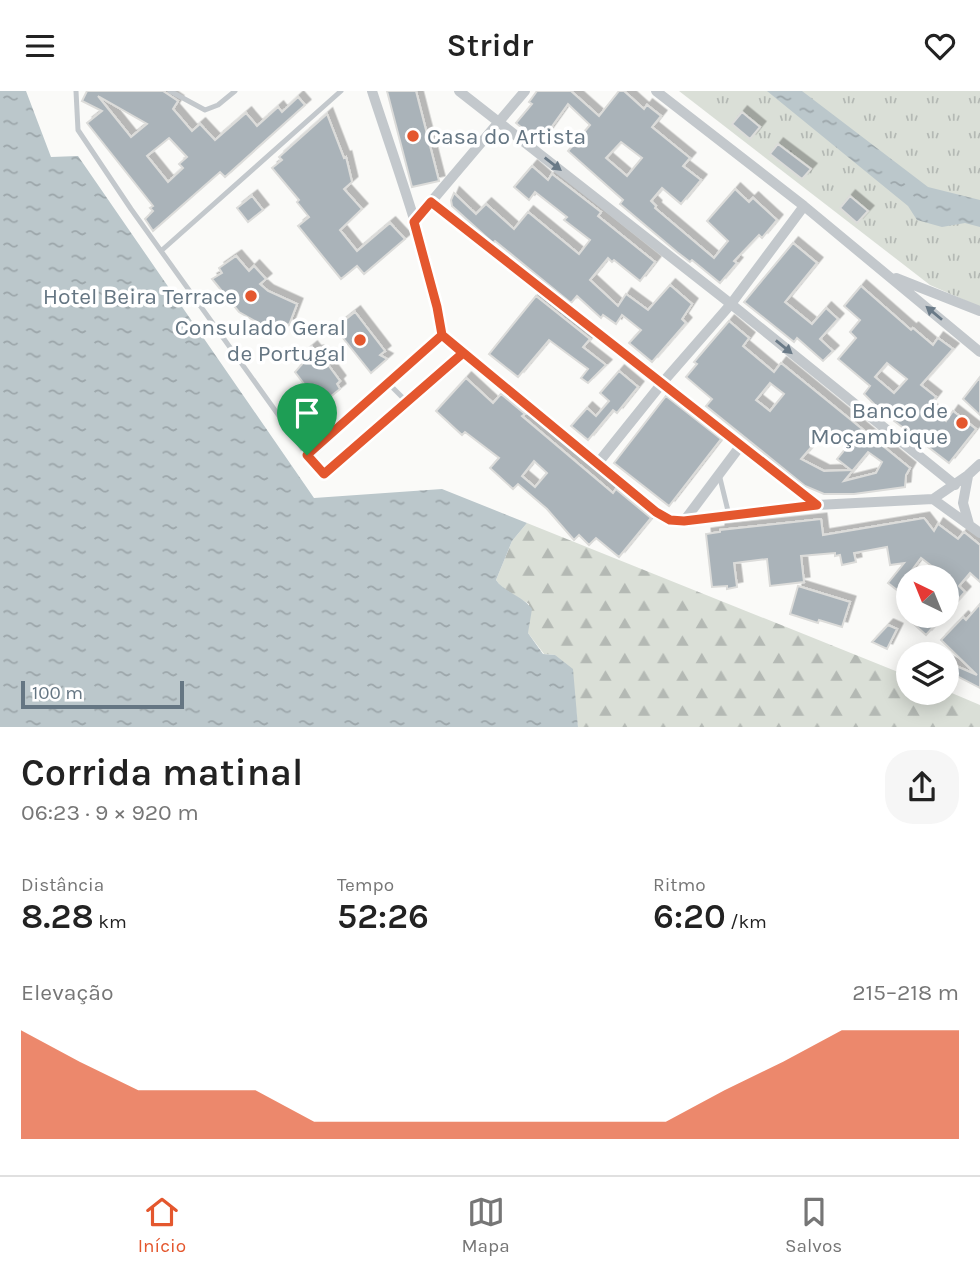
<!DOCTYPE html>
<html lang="pt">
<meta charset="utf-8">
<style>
body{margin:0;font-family:Karla,sans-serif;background:#f6f6f6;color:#222;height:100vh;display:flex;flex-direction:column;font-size:26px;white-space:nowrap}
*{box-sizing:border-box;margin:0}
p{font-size:23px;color:#767676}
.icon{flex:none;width:38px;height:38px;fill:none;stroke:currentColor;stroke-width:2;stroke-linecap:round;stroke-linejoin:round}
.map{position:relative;height:636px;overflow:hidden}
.drawer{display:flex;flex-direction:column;background:#fff;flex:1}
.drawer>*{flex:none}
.needle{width:46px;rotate:317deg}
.fabs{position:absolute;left:896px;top:474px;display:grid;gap:14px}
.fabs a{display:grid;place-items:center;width:63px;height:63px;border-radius:50%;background:#fff;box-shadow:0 4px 18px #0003;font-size:35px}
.scale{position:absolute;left:21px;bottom:18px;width:163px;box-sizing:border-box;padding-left:7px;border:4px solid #657683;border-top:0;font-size:19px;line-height:24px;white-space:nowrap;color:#657683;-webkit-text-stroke:5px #fff;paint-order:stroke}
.pin{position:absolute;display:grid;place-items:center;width:60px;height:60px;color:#fff;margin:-72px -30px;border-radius:50% 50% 50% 0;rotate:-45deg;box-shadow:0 0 7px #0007}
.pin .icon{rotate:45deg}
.round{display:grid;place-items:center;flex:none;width:74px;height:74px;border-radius:28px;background:#f6f6f6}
.head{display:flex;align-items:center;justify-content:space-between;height:119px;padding:0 21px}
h1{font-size:38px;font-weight:600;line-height:52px}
.stats{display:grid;grid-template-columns:repeat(3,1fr);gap:10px;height:119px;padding:7px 21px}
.stats div{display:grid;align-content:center}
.stats b{font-size:35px;font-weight:600}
.stats small{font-size:19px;font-weight:400}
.stats p{font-size:19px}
.chart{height:196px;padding:14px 21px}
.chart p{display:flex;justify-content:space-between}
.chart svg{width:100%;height:126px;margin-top:7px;fill:#e4572e;opacity:.7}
header{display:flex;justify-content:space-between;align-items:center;height:91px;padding:0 21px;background:#fff;font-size:32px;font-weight:600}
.menu{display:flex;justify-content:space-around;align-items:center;height:98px;border-top:2px solid #e0e0e0;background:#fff;font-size:19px;color:#767676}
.menu a{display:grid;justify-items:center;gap:4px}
.menu .selected{color:#e4572e}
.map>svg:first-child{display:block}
</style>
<header><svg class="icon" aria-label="menu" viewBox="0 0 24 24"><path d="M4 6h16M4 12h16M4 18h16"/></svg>Stridr<svg class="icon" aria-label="heart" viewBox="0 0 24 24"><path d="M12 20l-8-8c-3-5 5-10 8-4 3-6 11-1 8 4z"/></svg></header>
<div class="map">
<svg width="980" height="636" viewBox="0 0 980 636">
<defs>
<pattern id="forest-firs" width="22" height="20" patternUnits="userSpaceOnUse" patternTransform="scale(1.75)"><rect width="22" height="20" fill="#dadfd7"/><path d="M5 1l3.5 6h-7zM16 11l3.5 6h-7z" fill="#b4b9b4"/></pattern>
<pattern id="park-tufts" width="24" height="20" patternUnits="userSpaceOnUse" patternTransform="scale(1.75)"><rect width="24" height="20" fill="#dadfd7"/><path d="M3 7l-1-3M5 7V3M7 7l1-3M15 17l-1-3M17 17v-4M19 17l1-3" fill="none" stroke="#b4b9b4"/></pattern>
<pattern id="water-ripples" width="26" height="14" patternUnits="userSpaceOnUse" patternTransform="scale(1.75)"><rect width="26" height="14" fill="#bbc7cb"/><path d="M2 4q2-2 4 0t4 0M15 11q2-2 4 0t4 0" fill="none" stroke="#9ca6aa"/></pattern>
<filter id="shadow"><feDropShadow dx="5.5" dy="-5.5" stdDeviation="0" flood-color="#0004"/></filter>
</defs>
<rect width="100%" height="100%" fill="#fafaf8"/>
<path fill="url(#forest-firs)" d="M527 432 908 585V602L947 600 980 614V636H578L576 619 555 564 544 563 528 542 529 513 502 497 496 489 512 450Z"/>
<path fill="url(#park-tufts)" d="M679 0H980V216L930 194Z"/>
<path fill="url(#water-ripples)" d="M0 0H26L51 66 78 65 314 407 442 398 527 432 512 450 496 489C505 502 523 505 532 518L528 542 543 563 555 564 573 578 578 636H0Z
M767 0H802L928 96 980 109V136L965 132 942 136 917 129 908 115Z"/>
<path fill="#aab3b9" stroke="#dcdcda" stroke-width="2" fill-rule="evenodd" filter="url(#shadow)" d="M87 0H163L178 10 173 18 192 40 200 33 215 49 246 22 257 35 278 16 282 21 298 6 305 14 225 86 220 81 153 140 145 128 153 120 150 117 153 115 87 32 102 20 82 10ZM98 5 147 33 131 46ZM169 47 187 66 179 73 183 77 168 91 147 65Z
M387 0H416L439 90 412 96Z
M537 0H571L599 25 619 0H624L644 18 647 14 661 25 652 36 690 67 683 75 701 89 681 113 662 97 651 110 656 115 655 117 714 167 728 150 707 130 735 98 749 111 753 107 777 129 762 147 759 144 734 170 737 172 720 192 692 169 690 171 677 161 620 113 623 109 568 60 590 34 568 13 540 52 516 32 532 13 529 11ZM621 51 642 67 627 85 606 67Z
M742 21 760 36 750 48 732 33Z
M327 23 344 67 346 66 352 91 344 98 362 118 340 139 357 160 390 132 405 148 364 183 357 175 341 188 298 135 309 126 297 111 299 109 272 77 282 69 279 66Z
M778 53 811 78 802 88 770 63Z
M532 75 548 89 552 83 601 121 598 125 655 171 640 190 614 169 612 171 608 167 590 189 618 215 626 203 648 219 670 194 692 213 682 228 686 232 652 271 629 252 641 239 622 224 616 233 603 224 601 227 577 205 571 212 495 150 493 152 452 115 451 109 454 102 476 123 486 113 514 138 528 121 579 163 590 149 564 129 567 126 535 101 529 109 514 96Z
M252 105 263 119 248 131 237 117Z
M850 105 868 120 857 132 840 117Z
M793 152 817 172 785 211 812 233 826 217 838 228 820 248 833 260 823 270 797 247 794 251 744 211Z
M236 165 249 180 254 175 266 188 260 193 268 200 297 213 289 234 286 233 280 244 239 221 212 188 222 182 219 177Z
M861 195 911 239 913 237 933 254 938 247 953 258 921 294 936 306 928 316 946 330 953 320 976 338 949 372 880 319 864 303 870 295 838 268 856 247 850 241 860 229 844 215ZM887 272 907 288 894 302 875 286Z
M536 205 590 248 583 256 606 274 588 292 581 287 588 278 549 249 518 286 489 263Z
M355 221 385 260 380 264 387 268 371 282 335 237Z
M729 230 749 247 743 255 774 281 781 272 910 377 906 384 905 396 854 403H824L805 395 706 315 712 308 686 286 697 273 694 271ZM770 292 784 303 770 320 756 309ZM826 339 847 356 837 368 851 379 824 380 801 368ZM868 361 882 371 876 382 844 390Z
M312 256 316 261 318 260 340 290 337 293 340 298 320 314 295 281 304 271 300 266Z
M619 280 638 296 617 322 613 319 588 349 571 335 587 317 596 325 609 310 600 302Z
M980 286V324L963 308Z
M466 287 493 312 501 303 525 323 522 325 613 402 616 398 651 427 619 466 596 447 589 454 579 444 574 449 547 418 518 393 513 398 490 377 499 367 465 341 462 344 436 320ZM534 370 547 382 535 396 522 385Z
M666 305 721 348 669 415 614 372Z
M924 427 934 440 938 433 958 448 964 441 980 454V491L970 482 959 495 965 501 947 521V486H930L937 479 921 467 897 499 888 492 904 472 890 474 887 456 854 462 856 471 842 474 840 464 835 465V462L801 465 804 491 770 495 767 468 734 472 737 496 727 498V495L712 496 706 443 720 441V439L821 428 823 444Z
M798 495 850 511 842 536 819 529 818 532 790 523Z
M980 513V597L947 580V571L977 584 941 549 963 526 966 529Z
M905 525H943L926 544Z
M888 534 897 538 887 558 872 551Z"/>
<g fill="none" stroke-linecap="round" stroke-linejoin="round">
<path stroke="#c3c8cc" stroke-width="5" d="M76 0 78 39 131 118 307 364 324 383 463 262
M170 0 205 19 218 14 235 0
M431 111 741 354
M161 160 341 0
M388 292 407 311
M307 364 442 244
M719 383 729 424"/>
<path stroke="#c3c8cc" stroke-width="10" d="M372 0C398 80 429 161 442 244L656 421 670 429 684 430 817 414 933 408 968 384 980 373
M459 0 731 213 955 394
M656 0 804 115 980 261
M414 131 525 0
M896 187 980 220
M598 372 663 291 731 213 804 115
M968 385 963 412 969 433
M933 408 980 442
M684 430 741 354 817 414"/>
</g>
<defs><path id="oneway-solid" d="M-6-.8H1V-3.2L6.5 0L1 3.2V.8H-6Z" transform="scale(1.75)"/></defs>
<g fill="#6a7a87">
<use href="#oneway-solid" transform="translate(553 73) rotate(38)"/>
<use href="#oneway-solid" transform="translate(934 222) rotate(-140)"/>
<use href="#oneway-solid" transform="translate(784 256) rotate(39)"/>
</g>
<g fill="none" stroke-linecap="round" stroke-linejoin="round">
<g stroke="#fff" stroke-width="14">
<path id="route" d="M307 364 442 244 656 421 670 429 684 430 817 414 431 111 414 131 437 216 442 244 463 262 324 383 307 364"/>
</g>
<use href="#route" stroke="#e4572e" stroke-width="9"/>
</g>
<g fill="#e4572e" stroke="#fff" stroke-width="2.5">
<circle cx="413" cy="45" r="7"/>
<circle cx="251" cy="205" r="7"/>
<circle cx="360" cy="249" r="7"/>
<circle cx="962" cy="332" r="7"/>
</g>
<g text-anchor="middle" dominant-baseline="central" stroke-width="7" stroke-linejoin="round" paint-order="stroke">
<g font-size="23" fill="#657683" stroke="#fff" text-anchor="end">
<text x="427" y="45" text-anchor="start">Casa do Artista</text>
<text x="237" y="205">Hotel Beira Terrace</text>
<text x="346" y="236">Consulado Geral<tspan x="346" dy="26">de Portugal</tspan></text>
<text x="948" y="319">Banco de<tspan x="948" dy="26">Moçambique</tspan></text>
</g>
</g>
</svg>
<div class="fabs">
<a><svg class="needle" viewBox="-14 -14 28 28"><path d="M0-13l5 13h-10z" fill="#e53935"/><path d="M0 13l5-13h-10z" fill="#767676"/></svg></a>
<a><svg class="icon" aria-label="layers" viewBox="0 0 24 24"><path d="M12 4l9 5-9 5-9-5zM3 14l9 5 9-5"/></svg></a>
</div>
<div class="scale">100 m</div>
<div class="pin" style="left:307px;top:364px;background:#1e9e55"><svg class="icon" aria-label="arrive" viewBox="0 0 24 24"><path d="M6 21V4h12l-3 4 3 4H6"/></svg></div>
</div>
<section class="drawer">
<div class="head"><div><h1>Corrida matinal</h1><p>06:23 · 9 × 920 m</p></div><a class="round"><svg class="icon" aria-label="share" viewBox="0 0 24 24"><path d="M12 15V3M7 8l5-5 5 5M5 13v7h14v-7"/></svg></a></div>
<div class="stats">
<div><p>Distância</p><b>8.28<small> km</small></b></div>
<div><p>Tempo</p><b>52:26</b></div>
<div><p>Ritmo</p><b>6:20<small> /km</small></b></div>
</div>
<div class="chart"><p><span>Elevação</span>215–218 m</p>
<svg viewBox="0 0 160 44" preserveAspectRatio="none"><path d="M0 44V6L10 17L20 27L30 27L40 27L50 38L60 38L70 38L80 38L90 38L100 38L110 38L120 27L130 17L140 6L150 6L160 6V44z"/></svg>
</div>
</section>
<nav class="menu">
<a class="selected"><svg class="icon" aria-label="home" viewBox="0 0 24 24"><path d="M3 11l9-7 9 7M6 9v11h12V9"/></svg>Início</a>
<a><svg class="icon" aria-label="map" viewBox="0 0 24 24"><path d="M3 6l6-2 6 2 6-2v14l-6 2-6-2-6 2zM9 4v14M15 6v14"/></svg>Mapa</a>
<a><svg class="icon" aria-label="saved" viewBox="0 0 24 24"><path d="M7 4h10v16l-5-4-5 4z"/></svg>Salvos</a>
</nav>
